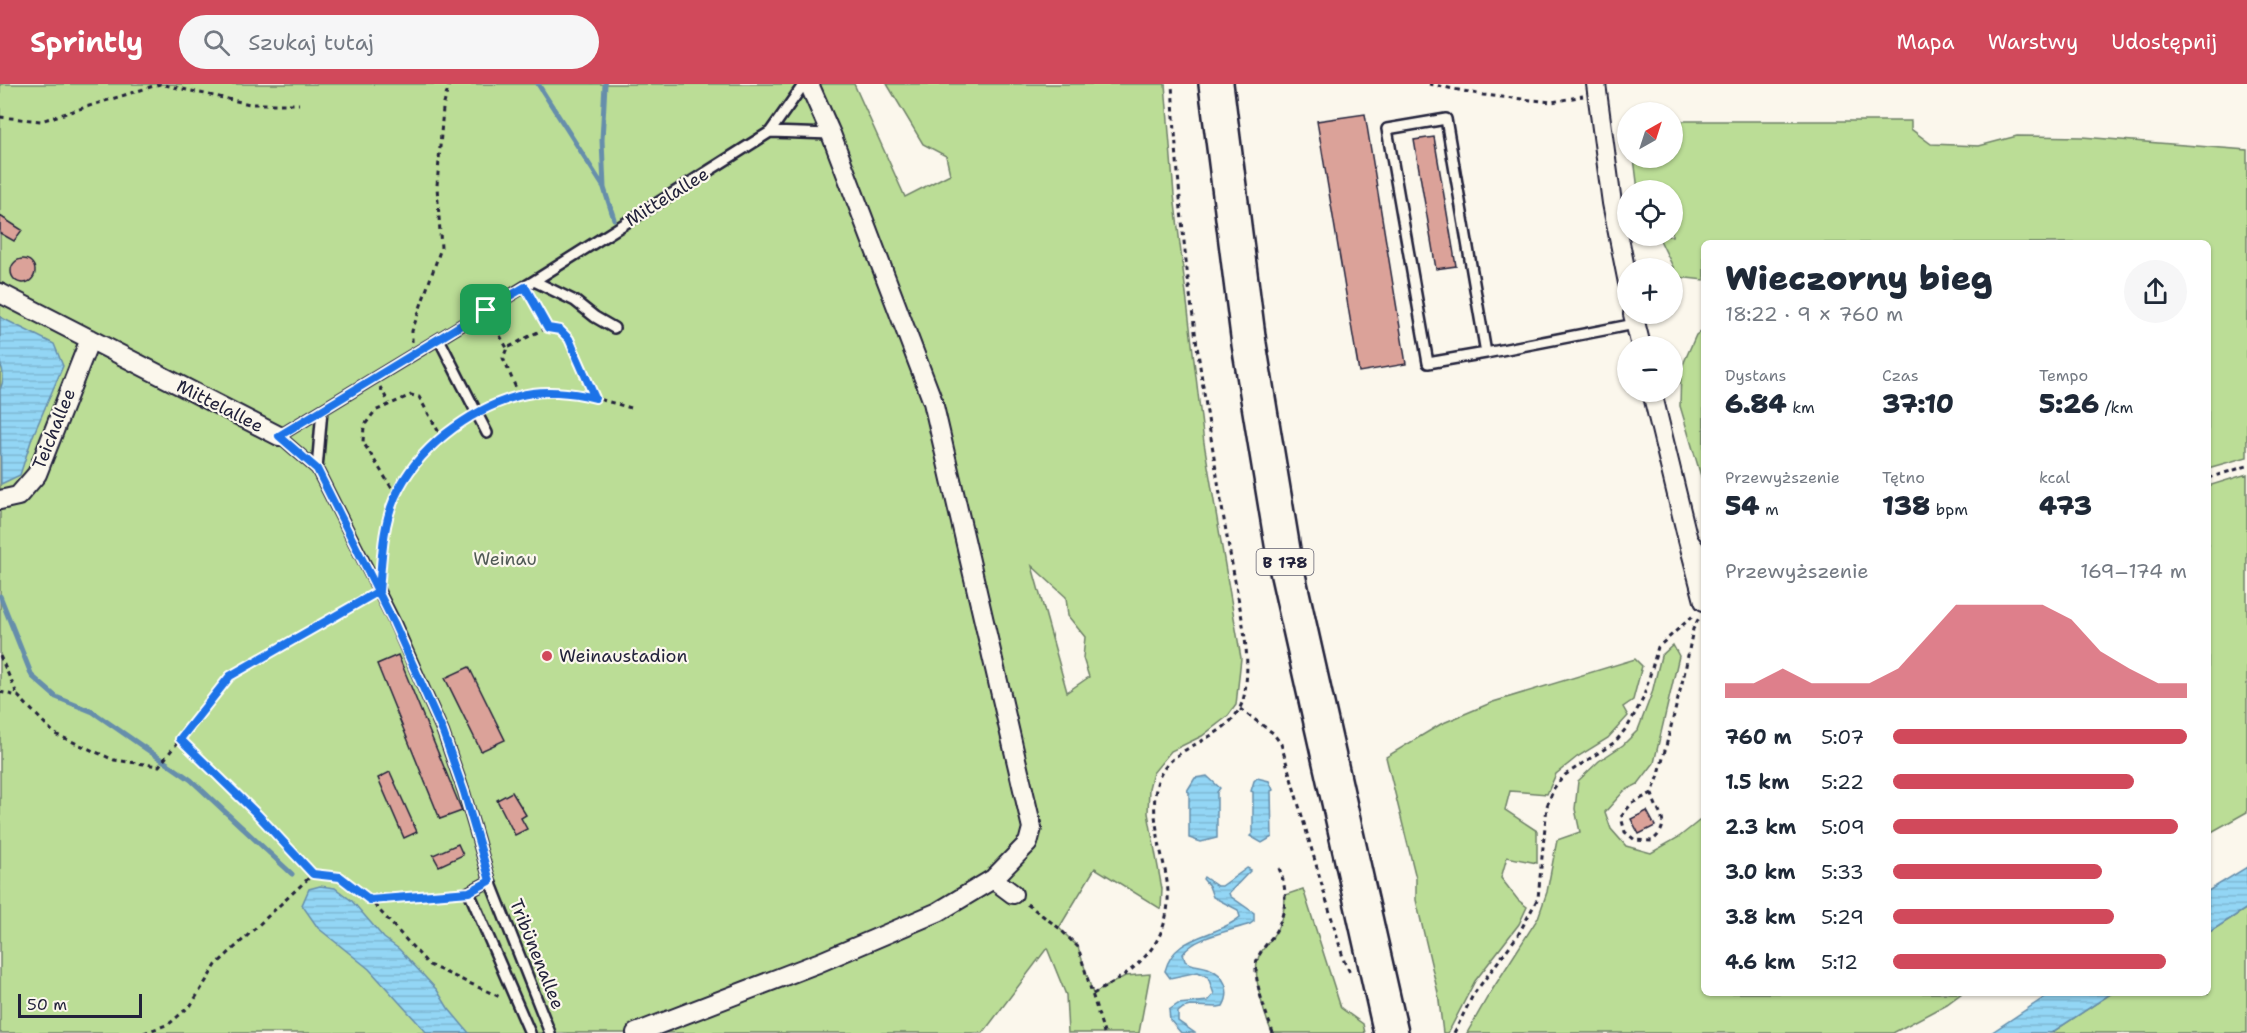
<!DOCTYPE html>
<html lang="pl">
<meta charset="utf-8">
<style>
body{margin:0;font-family:"Shantell Sans",sans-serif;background:#f6f6f7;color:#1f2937;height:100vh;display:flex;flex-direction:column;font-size:22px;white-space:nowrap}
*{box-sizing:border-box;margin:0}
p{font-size:20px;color:#747a83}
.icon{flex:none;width:33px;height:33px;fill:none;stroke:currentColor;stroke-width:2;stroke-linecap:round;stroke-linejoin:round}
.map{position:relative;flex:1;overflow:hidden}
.details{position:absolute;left:1701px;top:156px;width:510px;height:756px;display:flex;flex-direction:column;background:#fff;border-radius:9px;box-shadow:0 2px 4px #0004}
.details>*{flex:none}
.needle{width:39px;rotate:39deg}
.controls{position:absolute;left:1617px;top:18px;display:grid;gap:12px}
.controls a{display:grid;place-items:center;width:66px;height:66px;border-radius:50%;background:#fff;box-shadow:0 2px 4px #0004;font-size:30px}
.scale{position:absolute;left:18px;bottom:15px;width:124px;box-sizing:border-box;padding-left:6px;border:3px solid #22223b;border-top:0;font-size:16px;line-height:21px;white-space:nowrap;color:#22223b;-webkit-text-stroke:4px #fbf7ec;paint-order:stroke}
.pin{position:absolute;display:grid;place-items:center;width:51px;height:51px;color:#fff;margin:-26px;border-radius:12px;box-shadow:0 3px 9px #0006}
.round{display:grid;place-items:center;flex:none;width:63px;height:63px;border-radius:32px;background:#f6f6f7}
.summary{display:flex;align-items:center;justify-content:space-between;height:102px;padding:0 24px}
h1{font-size:33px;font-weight:800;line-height:45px}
.figures{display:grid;grid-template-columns:repeat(3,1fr);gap:9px;height:102px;padding:6px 24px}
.figures div{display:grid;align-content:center}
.figures b{font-size:26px;font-weight:800}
.figures small{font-size:16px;font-weight:400}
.figures p{font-size:16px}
.chart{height:168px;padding:12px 24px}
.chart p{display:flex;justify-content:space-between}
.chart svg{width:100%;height:108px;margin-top:6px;fill:#d1495b;opacity:.7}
ul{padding:0 24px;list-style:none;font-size:20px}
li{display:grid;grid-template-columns:96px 72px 1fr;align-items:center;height:45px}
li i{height:15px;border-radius:8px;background:#d1495b}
header{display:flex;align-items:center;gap:36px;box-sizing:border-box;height:84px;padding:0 30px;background:#d1495b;color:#fff}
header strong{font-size:28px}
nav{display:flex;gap:33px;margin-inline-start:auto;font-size:21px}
.search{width:420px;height:54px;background:#f6f6f7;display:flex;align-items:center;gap:15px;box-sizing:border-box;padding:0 21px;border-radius:33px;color:#747a83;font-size:22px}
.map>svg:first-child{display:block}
</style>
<header>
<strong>Sprintly</strong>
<div class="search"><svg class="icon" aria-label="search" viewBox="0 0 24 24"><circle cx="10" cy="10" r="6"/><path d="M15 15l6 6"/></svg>Szukaj tutaj</div>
<nav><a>Mapa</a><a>Warstwy</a><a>Udostępnij</a></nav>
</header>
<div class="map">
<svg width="2247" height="949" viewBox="0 0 2247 949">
<defs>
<pattern id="water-rules" width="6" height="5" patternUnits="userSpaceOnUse" patternTransform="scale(1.5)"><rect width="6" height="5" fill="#93d6f5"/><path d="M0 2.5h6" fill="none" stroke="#7eb7d3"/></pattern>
</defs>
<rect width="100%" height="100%" fill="#fbf7ec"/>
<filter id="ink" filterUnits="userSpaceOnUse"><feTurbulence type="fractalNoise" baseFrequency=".0167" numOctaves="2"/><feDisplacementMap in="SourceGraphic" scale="12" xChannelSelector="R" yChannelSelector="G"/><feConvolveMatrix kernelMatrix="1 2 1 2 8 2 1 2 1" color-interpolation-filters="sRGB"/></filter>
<g filter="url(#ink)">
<path fill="#bbdd96" stroke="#6e8068" stroke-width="1.5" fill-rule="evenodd" d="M0 0H854L905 113 950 90 946 72 923 60 887 0H1165L1174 111 1204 359 1241 574 1236 621 1228 632 1202 652 1171 667 1153 689 1149 704 1148 729 1162 805 1161 825 1095 784 1059 844 1078 863 1093 910 1125 892 1150 890 1139 949H1068L1066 911 1047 864 983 949H0ZM1032 482 1066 513 1068 532 1085 553 1083 574 1089 593 1067 608Z
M1673 37H1911V45L1931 60 1979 62 2017 52 2082 53 2247 66V373L2208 384V159H1704V196L1678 193 1658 152H1672V106H1638L1634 74H1672Z
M1704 245V402L1680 322 1681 285 1696 251Z
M2247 390V728L2208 750V402Z
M1673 561 1679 572 1654 679 1638 700 1624 707 1605 728 1611 745 1626 762 1651 769 1679 753 1704 733V909H1962L1947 920 1893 949H1467L1487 914 1538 834 1547 808 1557 756 1580 748 1575 725 1578 697 1599 677 1623 661 1638 646 1652 609 1661 572Z
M1635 575 1642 582 1633 616 1623 623 1628 632 1608 654 1577 673 1556 690 1547 710 1510 707 1505 726 1537 747V779L1507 773 1501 794 1518 816 1527 823 1519 840 1475 897 1448 949H1443L1438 909 1416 816V794L1386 673 1441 640 1493 618Z
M1303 805 1341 924 1363 940 1365 949H1272C1265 933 1252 892 1258 875 1260 867 1266 862 1271 855 1281 841 1285 828 1285 811Z
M2247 824V949H2051L2112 909H2208V849Z"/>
<path fill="url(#water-rules)" stroke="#668eab" stroke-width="1.5" d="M0 233 54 260 63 282 32 354 20 391 1 400 0 306C4 297 4 287 0 279Z
M1207 692 1220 704 1217 708V754L1201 758 1189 754V708L1187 707 1195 694Z
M1257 694 1269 697 1273 706 1271 707 1272 753 1262 759 1250 752 1253 749V708L1251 707 1254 697Z
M2247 783V824L2208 849V807Z
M1247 784 1251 786 1229 809 1230 812 1254 829V837L1250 840C1230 847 1194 853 1183 870L1185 877C1192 882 1200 881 1208 884 1224 890 1232 907 1223 922L1218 923 1190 922 1183 924 1178 928V937L1195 949H1181L1170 936 1169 926 1178 920 1208 917 1214 910 1208 893 1198 888 1170 894 1165 887C1174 850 1216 854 1240 833L1238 826 1213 813 1209 802 1203 795 1204 793 1217 802H1222Z
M320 802 335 804 352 817 384 854 399 865 437 906 448 924 469 949H427L369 885 318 844 302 821 309 805Z
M2051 909H2112L2051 949H1991Z"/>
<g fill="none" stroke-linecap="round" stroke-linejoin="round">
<path stroke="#668eab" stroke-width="5" d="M538 0 603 102
M605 0 602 56 604 104 614 135
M0 512 32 592 56 613 93 628 191 696 292 790"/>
</g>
<path fill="#dba299" stroke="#22223b" stroke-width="1.5" d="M1365 30 1406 280 1359 288 1317 37Z
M1434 53 1456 182 1436 185 1414 56Z
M0 132 22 146 14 157 0 149Z
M11 187a12 12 0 1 1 24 0a12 12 0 1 1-24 0Z
M398 571 462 727 440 735 377 580Z
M469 583 505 656 481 667 445 594Z
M390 688 417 748 404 754 378 694Z
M512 708 526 731 521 734 527 745 515 751 497 716Z
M1647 727 1655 742 1639 750 1631 735Z
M458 760 463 771 439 782 433 771Z"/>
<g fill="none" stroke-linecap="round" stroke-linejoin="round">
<g stroke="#22223b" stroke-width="14">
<path id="lane" d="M1446 35 1486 269 1428 279 1387 45Z
M770 48 831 50
M534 197 575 217 595 233 614 244
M439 255 487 349
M1486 269 1635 240
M317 385 322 326
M490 797 469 808 530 949
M550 949 490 797 464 708 443 648 395 539 317 385 279 352 534 197 770 48 804 0"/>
</g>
<g stroke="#22223b" stroke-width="22">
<path id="street" d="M1596 0 1612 119 1628 199
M0 209 279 352
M1633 230 1641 262
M1652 308 1688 456
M0 416 18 412 37 390 90 255
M1704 477 1688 456 1704 517
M993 795 1013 810
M636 949 818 879 938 828 993 795 1028 759 1032 744 933 318 831 50 809 0"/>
</g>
<g stroke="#22223b" stroke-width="38">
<path id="highway" d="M1216 0 1249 260 1285 478 1391 949"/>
</g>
<path stroke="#22223b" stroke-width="3" stroke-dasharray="4.5 4.5" stroke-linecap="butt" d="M1429 0 1483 11 1552 18 1583 12
M0 33 41 37 160 0 250 20H299
M530 212 548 244
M491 236 507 264
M412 258V247L441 164 437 102 443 24 449 0
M380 303 389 319
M519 311 503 274 507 264C518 259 538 246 549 244 572 241 587 297 595 314
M488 325 519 311 570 307 631 324
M2208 394 2247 382
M396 411 363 358 364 342 375 327 411 311 419 313 441 352
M381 481C382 468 382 453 385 440 396 395 428 360 466 336
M0 572 18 612
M0 608 18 612 55 650 114 676 159 682 230 592 370 513
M1240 625 1273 649 1281 660 1338 856 1344 877 1351 890
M180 655 257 730 313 790 340 793 370 816 429 881 500 913
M1652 709C1656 731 1674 738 1652 757L1635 756 1625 748 1621 733 1632 719 1652 709 1658 694 1685 587 1693 545 1699 534
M370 816 458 809
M1027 820 1059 844 1078 863 1104 949
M1093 910C1131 889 1165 866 1168 818 1169 800 1164 781 1160 764 1157 744 1152 725 1156 705 1164 653 1237 663 1245 607 1250 575 1244 545 1238 513 1232 479 1225 445 1220 410 1209 342 1198 273 1189 203 1181 136 1176 68 1172 0
M144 949 169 940 191 921 216 881 313 790
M1273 949C1267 931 1252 895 1257 876 1260 867 1267 860 1272 853 1287 831 1289 806 1278 782
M1454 949 1473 911 1518 851 1538 814 1547 722 1554 704 1565 691 1615 658 1628 642 1643 615 1658 563 1694 531"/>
<use href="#lane" stroke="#fbf7ec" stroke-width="9"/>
<use href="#street" stroke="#fbf7ec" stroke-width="18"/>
<use href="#highway" stroke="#fbf7ec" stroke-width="33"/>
</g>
</g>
<g fill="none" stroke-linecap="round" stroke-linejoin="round" filter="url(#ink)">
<g stroke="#fff" stroke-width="12">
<path id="route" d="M486 226 279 352 317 385 394 539 443 648 464 708 490 797 469 808 370 816 340 793 313 790 257 730 180 655 230 592 379 507C382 475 382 443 395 413 416 365 469 326 518 312 542 305 572 308 595 314L569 255 560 246 548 244 525 203 486 226"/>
</g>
<use href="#route" stroke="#1a73e8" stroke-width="8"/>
</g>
<circle fill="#d1495b" stroke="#fbf7ec" stroke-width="2" cx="547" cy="572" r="6"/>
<g text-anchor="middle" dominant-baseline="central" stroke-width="4.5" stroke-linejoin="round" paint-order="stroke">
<rect fill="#fbf7ec" stroke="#636270" stroke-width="1.5" x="1256.5" y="465" width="57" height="26" rx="4.5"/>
<g font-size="16" font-weight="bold" fill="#22223b">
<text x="1285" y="478">B 178</text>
</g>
<g font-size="18" fill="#22223b" stroke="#fbf7ec">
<text transform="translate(667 113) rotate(-32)">Mittelallee</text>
<text transform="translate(220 322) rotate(27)">Mittelallee</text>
<text transform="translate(54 345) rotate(-68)">Teichallee</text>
<text transform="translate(537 870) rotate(68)">Tribünenallee</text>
</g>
<g font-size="18" fill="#505a56" stroke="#fbf7ec">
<text x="505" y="475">Weinau</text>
</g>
<g font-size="18" fill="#22223b" stroke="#fbf7ec" text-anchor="start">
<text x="559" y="572">Weinaustadion</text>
</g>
</g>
</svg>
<div class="controls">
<a><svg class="needle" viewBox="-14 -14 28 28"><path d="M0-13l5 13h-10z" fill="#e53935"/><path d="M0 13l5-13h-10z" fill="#747a83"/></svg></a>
<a><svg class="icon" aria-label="locate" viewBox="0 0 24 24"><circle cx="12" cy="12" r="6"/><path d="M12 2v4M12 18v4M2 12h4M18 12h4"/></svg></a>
<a>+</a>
<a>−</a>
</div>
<div class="scale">50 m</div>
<div class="pin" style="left:486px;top:226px;background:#1e9e55"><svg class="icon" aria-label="arrive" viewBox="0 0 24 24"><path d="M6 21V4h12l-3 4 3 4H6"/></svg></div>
<section class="details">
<div class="summary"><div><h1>Wieczorny bieg</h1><p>18:22 · 9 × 760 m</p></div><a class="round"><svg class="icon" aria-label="share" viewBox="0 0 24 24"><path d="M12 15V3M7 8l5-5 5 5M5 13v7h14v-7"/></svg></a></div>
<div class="figures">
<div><p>Dystans</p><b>6.84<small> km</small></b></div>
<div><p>Czas</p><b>37:10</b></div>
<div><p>Tempo</p><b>5:26<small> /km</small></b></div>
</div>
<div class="figures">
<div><p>Przewyższenie</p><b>54<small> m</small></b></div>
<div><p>Tętno</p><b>138<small> bpm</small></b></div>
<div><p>kcal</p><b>473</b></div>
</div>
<div class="chart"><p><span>Przewyższenie</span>169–174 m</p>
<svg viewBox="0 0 160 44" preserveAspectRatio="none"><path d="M0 44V38L10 38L20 32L30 38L40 38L50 38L60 32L70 19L80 6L90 6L100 6L110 6L120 12L130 25L140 32L150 38L160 38V44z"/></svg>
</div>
<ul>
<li><b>760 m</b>5:07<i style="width:100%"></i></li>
<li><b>1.5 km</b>5:22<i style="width:82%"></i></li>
<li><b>2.3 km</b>5:09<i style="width:97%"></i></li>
<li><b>3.0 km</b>5:33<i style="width:71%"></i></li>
<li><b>3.8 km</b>5:29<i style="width:75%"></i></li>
<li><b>4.6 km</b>5:12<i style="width:93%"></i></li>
</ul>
</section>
</div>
